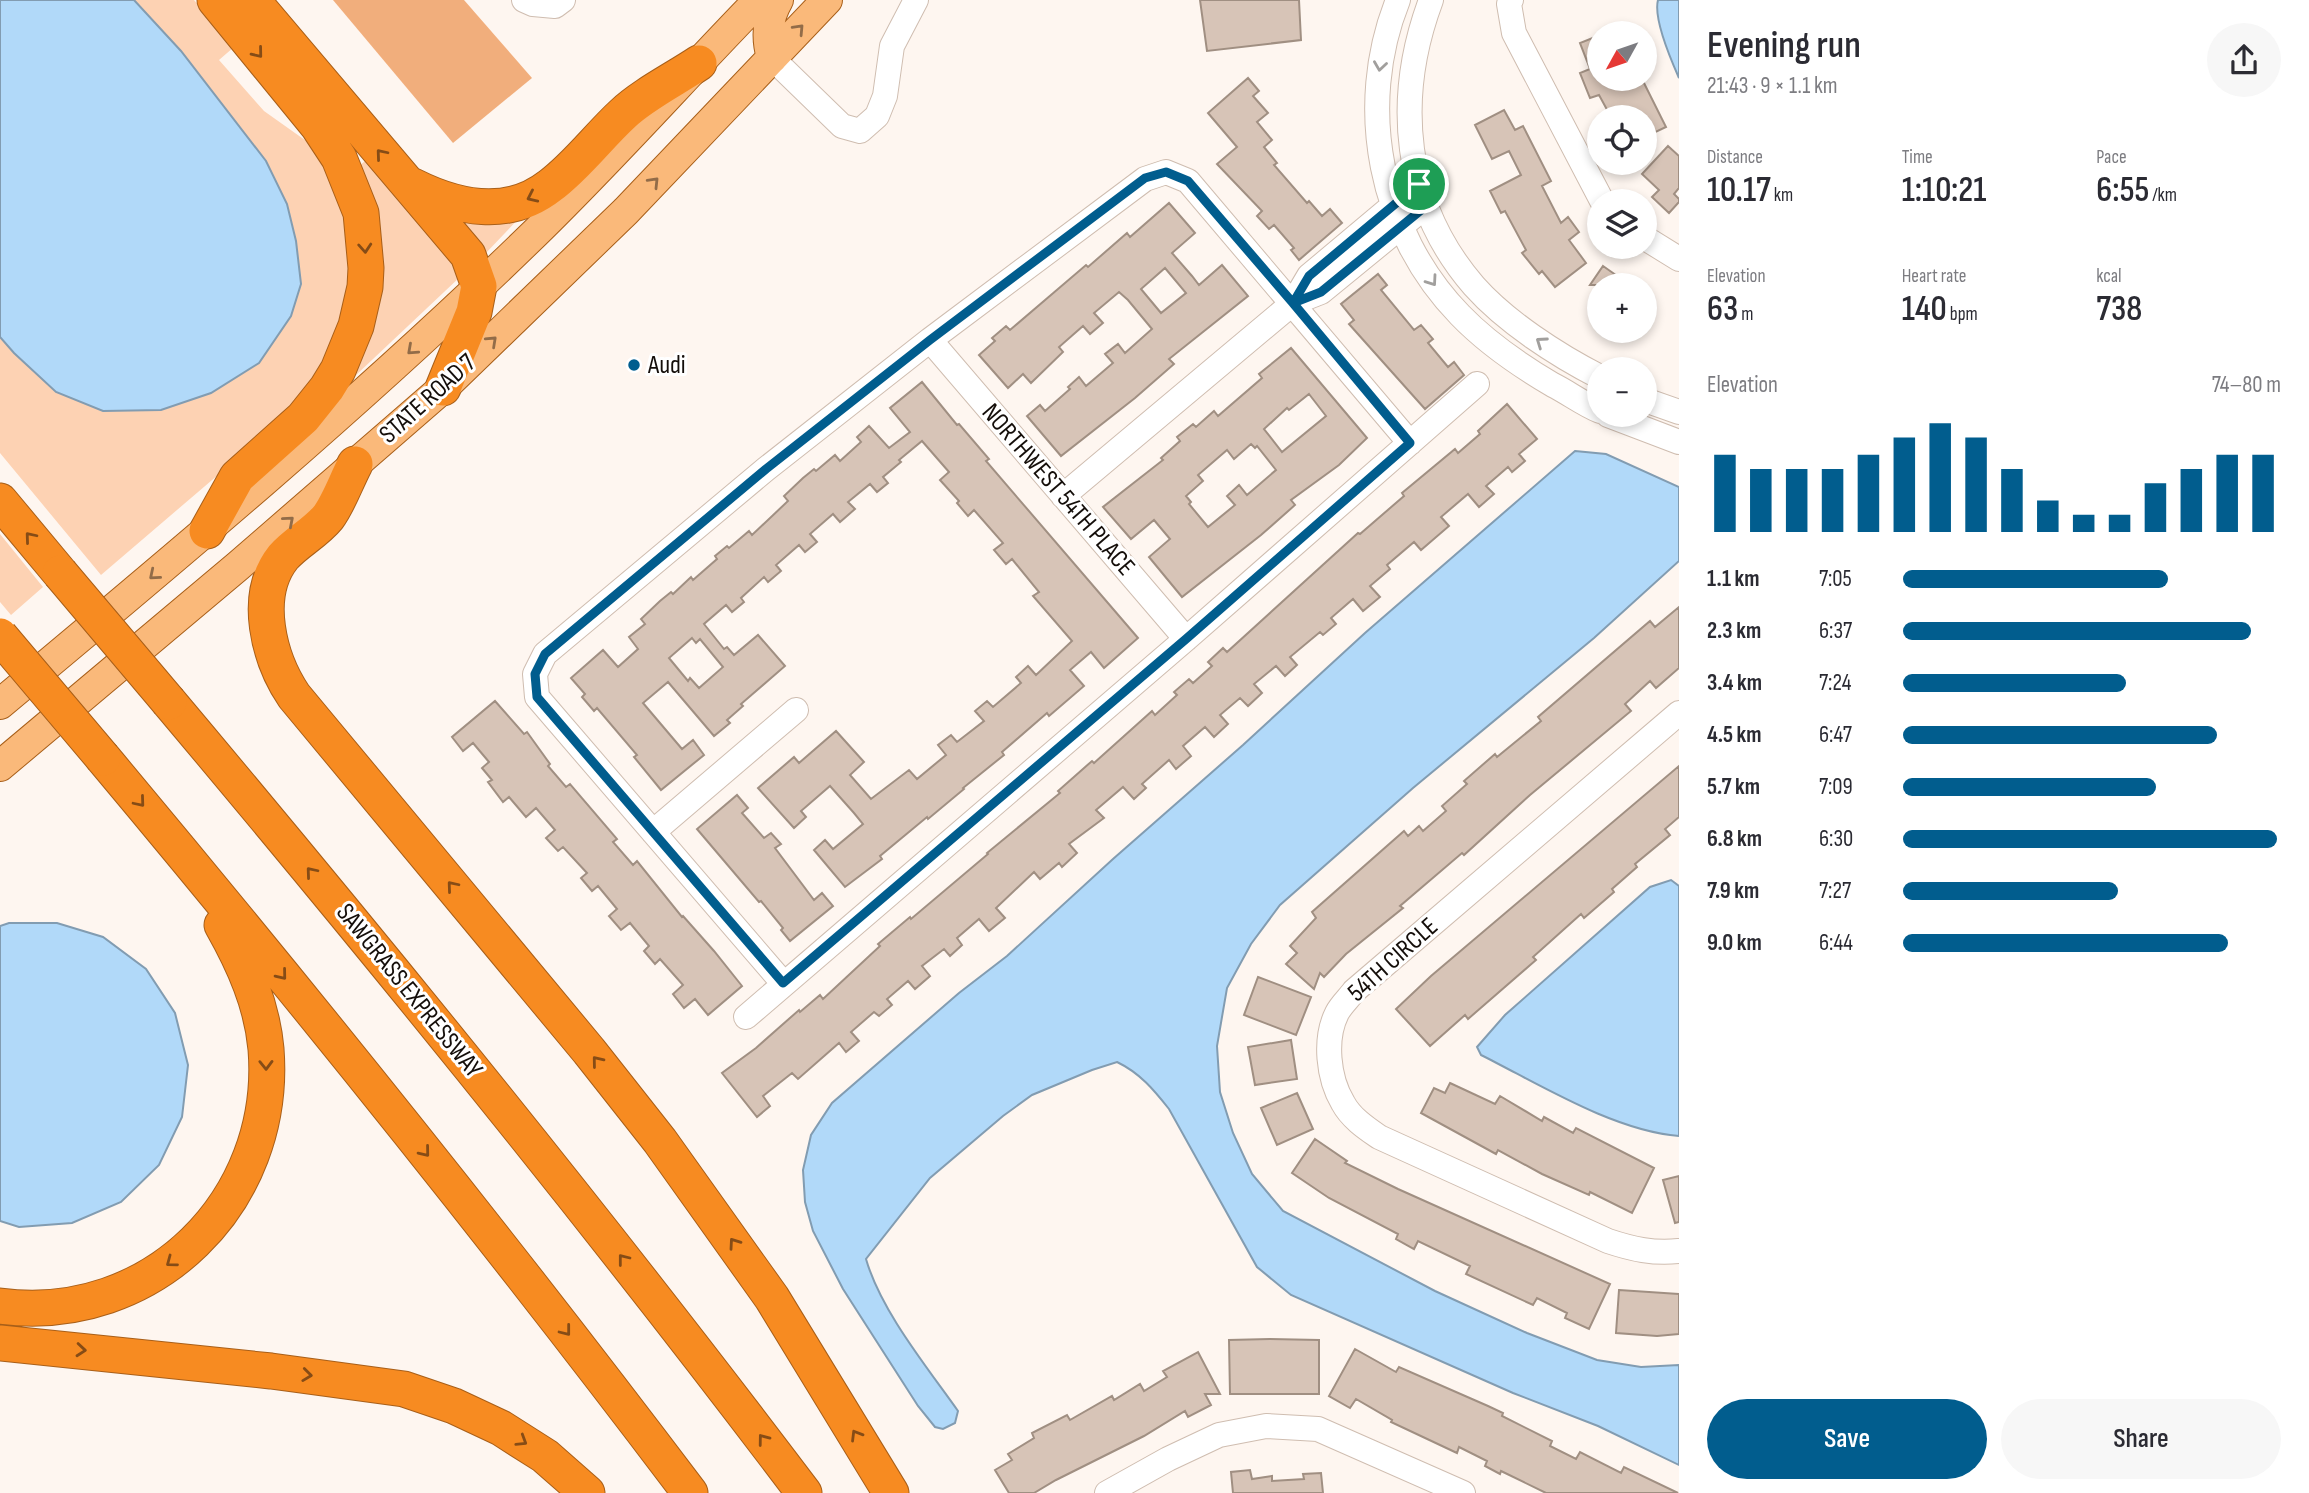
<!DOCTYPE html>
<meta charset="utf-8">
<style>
body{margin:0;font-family:"Sofia Sans Condensed",sans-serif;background:#f7f7f7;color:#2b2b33;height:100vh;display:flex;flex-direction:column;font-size:26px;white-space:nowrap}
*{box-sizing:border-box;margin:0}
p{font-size:23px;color:#7c7c81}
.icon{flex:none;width:38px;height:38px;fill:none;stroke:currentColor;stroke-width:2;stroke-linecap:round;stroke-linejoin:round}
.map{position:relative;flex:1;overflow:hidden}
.sheet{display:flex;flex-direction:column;background:#fff;width:630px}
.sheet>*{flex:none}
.needle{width:46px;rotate:230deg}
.tools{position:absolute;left:1587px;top:21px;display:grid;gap:14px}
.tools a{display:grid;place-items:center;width:70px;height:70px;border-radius:50%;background:#fff;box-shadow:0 4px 10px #0003;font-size:35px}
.pin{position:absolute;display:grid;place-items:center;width:60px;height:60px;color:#fff;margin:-30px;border:4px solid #fff;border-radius:50%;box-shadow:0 2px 7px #0007}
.round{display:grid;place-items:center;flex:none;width:74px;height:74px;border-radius:37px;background:#f7f7f7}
.overview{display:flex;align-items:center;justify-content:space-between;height:119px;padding:0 28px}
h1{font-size:38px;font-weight:600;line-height:52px}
.figures{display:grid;grid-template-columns:repeat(3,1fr);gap:10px;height:119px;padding:7px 28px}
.figures div{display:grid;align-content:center}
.figures b{font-size:35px;font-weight:600}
.figures small{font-size:19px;font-weight:400}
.figures p{font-size:19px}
.chart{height:196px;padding:14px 28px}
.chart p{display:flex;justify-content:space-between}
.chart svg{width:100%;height:126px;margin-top:7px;stroke:#015d8e;stroke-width:6}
.primary-button{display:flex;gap:14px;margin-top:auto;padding:14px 28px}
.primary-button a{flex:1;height:80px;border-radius:42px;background:#015d8e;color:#fff;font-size:28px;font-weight:600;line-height:80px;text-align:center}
.primary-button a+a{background:#f7f7f7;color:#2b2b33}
ul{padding:0 28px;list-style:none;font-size:23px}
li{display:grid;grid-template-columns:112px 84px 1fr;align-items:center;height:52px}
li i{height:18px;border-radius:9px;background:#015d8e}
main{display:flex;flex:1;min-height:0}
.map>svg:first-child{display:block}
</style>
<main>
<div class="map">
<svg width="1679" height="1493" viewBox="0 0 1679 1493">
<rect width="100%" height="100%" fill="#fef6f0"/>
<path fill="#fdd2b3" d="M134 0H194L234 47 219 60 264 111 326 155 357 245 331 362 323 359 314 380 288 415 101 575 0 453V337L14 353 296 241 287 204 266 161 181 51Z
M371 156 448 250 461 276 337 393 340 383 359 166Z
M449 213H524L485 254Z
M0 534 43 587 11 615 0 602Z"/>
<path fill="#f1ae7c" d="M333 0H464L532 78 453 143Z"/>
<path fill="#b1d9f9" stroke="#829cb1" stroke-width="2" d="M0 0H134L181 51 266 161 287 204 296 241 301 284 291 316 259 363 211 393 161 410 103 411 56 392 14 353 0 337Z
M1658 0H1679V78C1671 60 1653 19 1658 0Z
M1575 451 1606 454 1679 487V561L1594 638 1413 788 1280 905 1251 944 1227 988 1217 1046 1220 1092 1233 1133 1252 1174 1283 1211 1435 1291 1527 1333 1597 1360 1641 1367 1679 1365V1465L1598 1426 1513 1393 1291 1295 1257 1267 1169 1109C1154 1090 1140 1073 1117 1062L1092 1070 1032 1095 1003 1116 930 1178 866 1259C881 1311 927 1367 958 1411L955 1423 943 1429 935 1427 918 1406 843 1289 813 1231 805 1202 803 1170 811 1135 832 1103 959 993 1007 956 1113 859 1243 745 1365 633Z
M1671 880 1679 886V1136C1614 1131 1539 1084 1481 1055L1477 1047 1505 1015 1650 887Z
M9 923H57L103 937 146 969 175 1013 188 1065 182 1117 159 1165 121 1202 72 1223 19 1227 0 1221V926Z"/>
<path fill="#d7c4b7" stroke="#a08f82" stroke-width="2" fill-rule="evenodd" d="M1200 0H1299L1301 40 1207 51Z
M1600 35V79H1642L1666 127 1645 137V117H1611L1599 95 1590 98 1580 73 1590 69 1580 43Z
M1248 78 1259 91 1253 96 1268 113 1257 122 1272 140 1264 147 1277 163 1274 165 1307 203 1309 201 1322 216 1330 209 1342 223 1299 260 1291 250 1294 248 1274 225 1269 229 1257 216 1262 211 1217 164 1237 147 1208 113Z
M1504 110 1515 130 1523 126 1551 181 1542 186 1561 223 1568 217 1579 232 1569 240 1586 263 1555 287 1542 271 1539 274 1522 253 1526 250 1505 211 1501 213 1490 191 1521 175 1509 151 1492 159 1475 125Z
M1668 146 1679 156V188L1674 194 1679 199V202L1669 213 1652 197 1659 190 1642 174Z
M1169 203 1195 233 1172 253 1192 276 1199 285 1222 265 1248 296 1169 359 1174 364 1135 398 1061 456 1027 416 1040 405 1045 411 1070 389 1068 387 1079 377 1086 386 1113 363 1105 354 1118 344 1125 353 1152 329 1128 300 1119 292 1094 313 1103 323 1090 334 1083 326 1059 347 1063 352 1031 383 1023 374 1008 388 979 355 995 341 992 338 1006 326 1010 330 1086 265 1088 267 1127 233 1130 237ZM1165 268 1186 293 1161 313 1141 289Z
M1603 266 1630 285H1590Z
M1378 274 1387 285 1381 290 1414 330 1421 325 1433 339 1428 343 1448 367 1454 362 1464 375 1425 409 1349 324 1354 320 1341 304Z
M1291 348 1367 438 1339 465 1291 500 1295 505 1261 535 1182 597 1149 557 1170 539 1154 520 1131 539 1103 507 1163 460 1161 458 1180 441 1177 437 1193 424 1196 427 1214 411 1218 416 1262 378 1259 374ZM1309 394 1326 416 1282 452 1264 429 1287 408 1289 410ZM1251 444 1255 448 1257 446 1276 470 1247 495 1239 485 1227 496 1235 505 1208 527 1189 504 1191 502 1186 496 1203 481 1198 475 1227 450 1234 459Z
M922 382 957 425 959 424 989 459 986 461 1138 638 1104 668 1091 652 1070 670 1084 686 1049 716 1047 713 1002 752 1004 755 963 788 964 789 928 819 927 817 880 856 882 859 845 887 814 850 825 840 833 849 863 824 854 813 830 786 801 811 806 817 794 828 758 788 794 757 799 763 836 731 864 762 850 775 871 799 909 770 917 779 946 755 938 745 951 735 957 742 984 721 975 711 987 701 993 707 1021 683 1016 677 1028 666 1036 675 1072 641 1033 596 1039 592 1012 559 1006 564 994 550 1003 543 974 510 968 516 957 503 959 501 940 480 949 472 922 441 899 460 901 462 883 477 888 483 877 492 870 484 848 502 855 509 840 522 833 514 810 534 817 542 805 552 799 545 776 565 781 571 768 582 764 577 741 598 744 602 732 612 726 605 704 624 724 649 727 647 734 655 758 635 785 666 741 704 743 706 727 720 730 723 714 736 668 682 643 703 682 749 693 740 704 755 661 790 634 757 637 755 597 708 594 711 582 697 585 694 571 678 603 650 618 667 638 649 629 637 645 624 641 619 660 601 671 592 673 594 691 577 693 580 717 559 715 556 727 546 729 548 749 531 752 535 788 501 784 496 803 478 814 469 816 471 835 455 840 461 861 442 857 437 869 426 889 448 910 432 890 408ZM692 638 696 643 700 639 723 667 699 688 690 678 688 681 669 658Z
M1507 404 1537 439 1519 454 1525 461 1512 472 1508 467 1486 486 1494 494 1479 507 1468 494 1441 517 1449 526 1421 550 1414 542 1387 565 1390 569 1370 586 1380 597 1363 611 1353 599 1331 618 1336 624 1323 635 1320 632 1290 657 1297 665 1285 676 1276 666 1254 684 1262 693 1248 706 1240 698 1220 715 1228 724 1214 737 1205 727 1183 746 1191 756 1176 769 1169 760 1142 784 1146 788 1134 799 1123 787 1096 810 1104 818 1069 844 1077 853 1062 867 1059 863 1040 879 1034 872 996 908 1005 918 989 931 979 919 957 938 962 945 950 956 944 949 922 966 930 976 915 989 908 981 887 999 892 1005 879 1016 874 1012 851 1032 859 1041 846 1052 839 1043 798 1079 792 1073 763 1096 770 1106 757 1117 722 1073 756 1048 799 1010 800 1012 820 995 823 999 880 946 878 944 910 917 911 919 988 854 987 853 1060 793 1058 791 1092 761 1094 763 1152 711 1155 715 1177 695 1174 692 1189 679 1193 683 1212 666 1208 662 1223 648 1227 652 1358 533 1360 534 1404 496 1402 493 1455 449 1458 453 1480 434 1478 431Z
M1679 607V668L1656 688 1650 681 1625 704 1631 711 1530 795 1464 855 1462 853 1400 906 1403 908 1346 954 1324 977 1320 973 1314 989 1286 964 1297 953 1290 946 1316 918 1312 912 1404 831 1408 836 1419 826 1423 831 1446 811 1442 806 1467 784 1464 781 1495 754 1497 757 1541 721 1538 717 1650 621 1655 627Z
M495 701 524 734 527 732 550 764 548 766 566 787 570 784 617 839 613 842 633 865 637 861 682 917 683 916 714 951 742 986 708 1015 695 999 684 1008 673 994 683 985 660 959 655 964 644 951 649 946 630 923 621 930 609 916 617 909 598 886 592 891 581 878 587 873 563 847 558 851 546 838 555 830 536 808 526 817 509 797 503 802 488 782 492 780 482 768 489 762 473 743 463 751 452 737Z
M1679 766V817L1665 829 1670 835 1635 864 1637 867 1612 889 1614 892 1584 918 1581 914 1533 957 1536 960 1468 1019 1465 1015 1430 1046 1396 1009 1431 976Z
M737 795 748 808 742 813 764 838 771 833 781 844 775 848 814 900 822 893 833 906 790 941 781 930 783 928 761 901 759 902 697 829Z
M1258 977 1311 997 1296 1035 1244 1015Z
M1291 1040 1297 1079 1255 1085 1248 1047Z
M1450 1083 1495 1104 1500 1096 1542 1121 1544 1117 1573 1133 1576 1128 1654 1168 1632 1213 1590 1192 1589 1195 1542 1174 1498 1150 1496 1154 1421 1113 1434 1088 1445 1093Z
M1297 1093 1313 1129 1277 1145 1261 1108Z
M1315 1139 1347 1161 1345 1163 1398 1189 1610 1284 1589 1329 1565 1318 1567 1313 1537 1298 1533 1305 1466 1274 1470 1266 1418 1241 1414 1249 1396 1239 1398 1234 1329 1198 1292 1173Z
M1679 1176V1222L1675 1223 1663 1180Z
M1619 1290 1679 1294V1334L1657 1336 1616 1333Z
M1270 1339 1319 1340V1394H1230L1229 1340Z
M1355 1349 1396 1372 1399 1367 1488 1406 1503 1413 1502 1416 1552 1441 1550 1446 1576 1459 1580 1452 1621 1473 1624 1467 1678 1493H1546L1501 1471 1500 1474 1485 1466 1487 1461 1459 1447 1457 1453 1391 1422 1392 1420 1356 1399 1350 1408 1329 1396Z
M1198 1352 1220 1394H1205L1211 1405 1188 1417 1185 1411 1144 1436 1056 1480 1034 1493H1009L995 1470 1012 1460 1008 1454 1034 1438 1032 1433 1067 1415 1070 1420 1112 1396 1114 1400 1140 1384 1144 1391 1167 1377 1163 1371Z
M1250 1470 1252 1479 1272 1476V1481L1304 1479 1303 1474 1321 1473 1323 1493H1233L1231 1472Z"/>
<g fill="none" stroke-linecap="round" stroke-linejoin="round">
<g stroke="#cfbdb0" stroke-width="26">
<path id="minor" d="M524 0 533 4 555 6 563 0
M1398 0C1355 107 1380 233 1460 315 1488 344 1519 365 1553 385 1569 393 1583 404 1600 411
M1431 0C1394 99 1403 204 1474 286 1506 322 1557 355 1600 377
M1511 0 1509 4 1514 33 1602 201
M772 58 842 126 860 131 877 116 885 96 892 46 916 0
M1645 238 1679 259
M1293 303 1309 276 1402 198
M930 340 1186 639
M1645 400 1679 412
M1608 415 1679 442
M1063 496 1293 303 1321 292 1426 206
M1679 713 1354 991C1349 998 1341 1005 1337 1013 1324 1039 1328 1078 1343 1103 1351 1118 1366 1128 1379 1137L1608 1241C1632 1249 1654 1254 1679 1251
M653 832 796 710
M783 983 537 697 535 674 545 654 766 469 930 340 1145 179 1166 172 1188 181 1410 443
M746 1017 1186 639 1477 384
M1107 1493 1168 1459 1219 1435 1266 1426 1318 1429 1463 1493"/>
</g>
<g stroke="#a85f19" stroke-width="32">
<path id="major" d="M772 58C766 37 767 19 778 0
M0 704C180 554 360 403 528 240 608 163 682 79 759 0
M0 766 238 566 443 388 626 211 827 0"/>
</g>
<g stroke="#a85f19" stroke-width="37">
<path id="highway" d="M252 0 468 255 479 286 474 312 443 388
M413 186C457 208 508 219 550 186 577 166 598 137 623 114 643 95 675 79 699 63
M355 464C346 481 339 502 328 517 315 533 296 542 283 557 252 596 269 659 294 696L589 1051 660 1141 772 1298 891 1493
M0 501 60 573
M207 531 237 477 303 418 327 388 338 370 356 326 365 287 366 268 361 213 339 158 318 126 215 0
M169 702C387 961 600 1223 804 1493
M103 758C304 998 501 1243 690 1493
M0 1306C152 1326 278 1201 266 1049 262 1004 244 964 222 925
M0 1343 271 1371 404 1389 454 1406 501 1428 545 1456 587 1493"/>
</g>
<use href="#minor" stroke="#fff" stroke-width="24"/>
<use href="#major" stroke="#fab97a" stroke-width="30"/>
<use href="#highway" stroke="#f78b21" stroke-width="35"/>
<g stroke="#a85f19" stroke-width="37" stroke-linecap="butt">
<path id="highway-bridge" d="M60 573 169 702
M0 636 103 758"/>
</g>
<use href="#highway-bridge" stroke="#f78b21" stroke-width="35"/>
</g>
<defs><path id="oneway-chevron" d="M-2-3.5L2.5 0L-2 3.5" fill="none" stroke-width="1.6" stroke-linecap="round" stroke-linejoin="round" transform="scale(1.75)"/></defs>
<g stroke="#926c48">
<use href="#oneway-chevron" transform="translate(799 29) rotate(-47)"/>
<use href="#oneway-chevron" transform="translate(654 182) rotate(-46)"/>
<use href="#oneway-chevron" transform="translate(492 341) rotate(-43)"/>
<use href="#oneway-chevron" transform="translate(412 350) rotate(138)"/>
<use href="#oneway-chevron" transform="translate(289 521) rotate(-41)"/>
<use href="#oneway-chevron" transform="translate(154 575) rotate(140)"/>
</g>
<g stroke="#864c16">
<use href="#oneway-chevron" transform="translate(258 53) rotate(51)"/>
<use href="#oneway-chevron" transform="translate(381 154) rotate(-130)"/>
<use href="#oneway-chevron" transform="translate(532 197) rotate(155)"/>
<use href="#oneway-chevron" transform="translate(365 248) rotate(86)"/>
<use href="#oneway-chevron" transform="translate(30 537) rotate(-130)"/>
<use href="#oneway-chevron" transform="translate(140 802) rotate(50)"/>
<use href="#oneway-chevron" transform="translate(311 872) rotate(-130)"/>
<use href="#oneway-chevron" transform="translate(452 886) rotate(-130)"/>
<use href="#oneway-chevron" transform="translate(282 975) rotate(51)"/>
<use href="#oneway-chevron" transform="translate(597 1061) rotate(-129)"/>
<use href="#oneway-chevron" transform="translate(266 1065) rotate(89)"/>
<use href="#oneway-chevron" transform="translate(425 1152) rotate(51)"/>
<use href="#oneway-chevron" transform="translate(734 1243) rotate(-125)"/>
<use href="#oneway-chevron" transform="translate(623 1259) rotate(-128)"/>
<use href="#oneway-chevron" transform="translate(171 1262) rotate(143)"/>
<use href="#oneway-chevron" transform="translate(566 1331) rotate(52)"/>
<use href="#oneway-chevron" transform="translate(81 1350) rotate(5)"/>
<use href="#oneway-chevron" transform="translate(307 1375) rotate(7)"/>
<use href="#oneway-chevron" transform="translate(856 1435) rotate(-121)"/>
<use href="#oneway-chevron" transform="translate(763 1439) rotate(-127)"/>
<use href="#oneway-chevron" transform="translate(522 1441) rotate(32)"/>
</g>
<g stroke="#a19f9d">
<use href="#oneway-chevron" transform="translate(1380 66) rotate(98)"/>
<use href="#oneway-chevron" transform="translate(1432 281) rotate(55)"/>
<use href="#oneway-chevron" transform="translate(1541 342) rotate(-145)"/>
</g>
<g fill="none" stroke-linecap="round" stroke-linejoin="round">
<g stroke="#fff" stroke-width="14">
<path id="route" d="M1419 184 1309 276 1293 303 1188 181 1166 172 1145 178 930 340 766 469 545 654 535 674 537 697 783 983 1186 639 1410 443 1293 303 1321 292 1426 206 1419 184"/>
</g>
<use href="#route" stroke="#015d8e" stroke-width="9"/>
</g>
<circle fill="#015d8e" stroke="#fff" stroke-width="2.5" cx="634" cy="365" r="7"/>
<g text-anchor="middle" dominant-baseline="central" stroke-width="6" stroke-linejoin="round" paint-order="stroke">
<g font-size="26" fill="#140e0a" stroke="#fff" text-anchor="start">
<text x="648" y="365">Audi</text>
</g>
<g font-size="26" fill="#140e0a" stroke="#fff">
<text transform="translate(428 399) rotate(-42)">STATE ROAD 7</text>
<text transform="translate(1058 490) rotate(49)">NORTHWEST 54TH PLACE</text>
<text transform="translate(1393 960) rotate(-42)">54TH CIRCLE</text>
<text transform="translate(409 991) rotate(51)">SAWGRASS EXPRESSWAY</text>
</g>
</g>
</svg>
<div class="tools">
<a><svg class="needle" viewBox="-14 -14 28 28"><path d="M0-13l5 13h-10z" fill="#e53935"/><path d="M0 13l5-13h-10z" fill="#7c7c81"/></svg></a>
<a><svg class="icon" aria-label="locate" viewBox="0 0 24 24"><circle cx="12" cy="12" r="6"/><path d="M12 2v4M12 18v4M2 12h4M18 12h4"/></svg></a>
<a><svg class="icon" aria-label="layers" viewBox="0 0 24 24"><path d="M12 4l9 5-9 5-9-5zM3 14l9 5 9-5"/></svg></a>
<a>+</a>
<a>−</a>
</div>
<div class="pin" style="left:1419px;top:184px;background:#1e9e55"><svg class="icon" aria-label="arrive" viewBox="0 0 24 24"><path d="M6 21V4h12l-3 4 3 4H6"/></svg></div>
</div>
<section class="sheet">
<div class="overview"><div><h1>Evening run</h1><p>21:43 · 9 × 1.1 km</p></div><a class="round"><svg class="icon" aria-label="share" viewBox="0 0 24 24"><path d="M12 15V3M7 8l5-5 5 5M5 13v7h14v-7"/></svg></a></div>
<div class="figures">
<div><p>Distance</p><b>10.17<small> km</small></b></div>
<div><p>Time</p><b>1:10:21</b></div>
<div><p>Pace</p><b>6:55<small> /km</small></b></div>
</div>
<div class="figures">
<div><p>Elevation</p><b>63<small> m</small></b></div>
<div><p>Heart rate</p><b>140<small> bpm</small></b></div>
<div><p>kcal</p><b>738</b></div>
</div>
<div class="chart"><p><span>Elevation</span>74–80 m</p>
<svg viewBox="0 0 160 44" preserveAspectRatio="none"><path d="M5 44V17M15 44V22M25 44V22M35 44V22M45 44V17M55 44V11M65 44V6M75 44V11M85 44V22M95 44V33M105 44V38M115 44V38M125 44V27M135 44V22M145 44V17M155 44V17"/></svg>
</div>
<ul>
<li><b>1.1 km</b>7:05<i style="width:70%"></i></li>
<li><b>2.3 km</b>6:37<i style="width:92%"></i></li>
<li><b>3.4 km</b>7:24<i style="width:59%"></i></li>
<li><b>4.5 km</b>6:47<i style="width:83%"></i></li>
<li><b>5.7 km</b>7:09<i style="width:67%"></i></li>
<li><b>6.8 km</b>6:30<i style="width:99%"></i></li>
<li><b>7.9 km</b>7:27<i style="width:57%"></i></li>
<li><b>9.0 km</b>6:44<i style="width:86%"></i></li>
</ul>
<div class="primary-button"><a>Save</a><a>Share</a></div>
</section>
</main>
